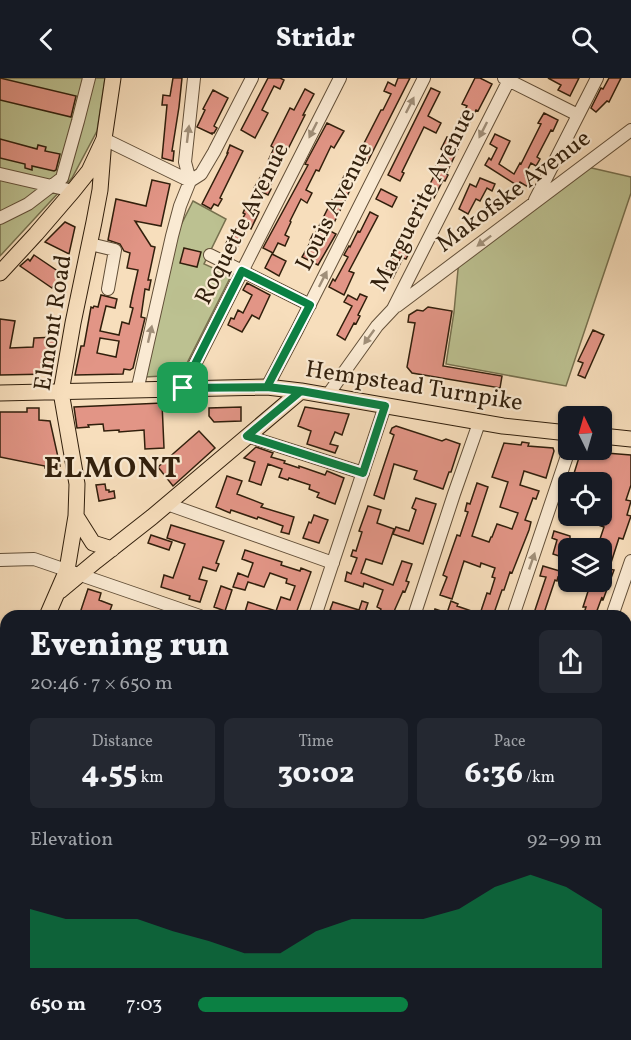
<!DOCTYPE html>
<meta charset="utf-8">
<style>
body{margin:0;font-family:Vollkorn,serif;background:#242831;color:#f1f3f6;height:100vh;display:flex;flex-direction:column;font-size:22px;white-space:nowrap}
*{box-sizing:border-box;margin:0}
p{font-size:20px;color:#9ea1a6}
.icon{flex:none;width:33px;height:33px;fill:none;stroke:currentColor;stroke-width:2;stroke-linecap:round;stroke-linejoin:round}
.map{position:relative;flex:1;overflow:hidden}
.side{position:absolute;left:0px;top:532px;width:632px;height:430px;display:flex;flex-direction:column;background:#171b24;border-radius:18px 18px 0 0;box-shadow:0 2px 4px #0004}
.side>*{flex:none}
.needle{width:39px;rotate:355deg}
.fabs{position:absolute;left:558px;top:328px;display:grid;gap:12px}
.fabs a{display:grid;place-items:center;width:54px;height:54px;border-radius:9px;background:#171b24;box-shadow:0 2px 4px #0004;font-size:30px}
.pin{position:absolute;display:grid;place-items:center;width:51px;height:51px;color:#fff;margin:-26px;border-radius:12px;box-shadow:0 3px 9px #0006}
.round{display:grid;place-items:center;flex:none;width:63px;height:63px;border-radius:9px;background:#242831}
.headline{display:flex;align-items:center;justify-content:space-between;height:102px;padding:0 30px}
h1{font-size:33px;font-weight:800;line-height:45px}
.stats{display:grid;grid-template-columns:repeat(3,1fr);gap:9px;height:102px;padding:6px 30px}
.stats div{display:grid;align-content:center;border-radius:9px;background:#242831;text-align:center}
.stats b{font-size:30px;font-weight:800}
.stats small{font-size:16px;font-weight:400}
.stats p{font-size:16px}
.chart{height:168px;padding:12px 30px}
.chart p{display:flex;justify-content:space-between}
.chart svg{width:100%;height:108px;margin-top:6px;fill:#0b8043;opacity:.7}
ul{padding:0 30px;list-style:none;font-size:20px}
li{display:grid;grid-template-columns:96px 72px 1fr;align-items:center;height:45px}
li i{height:15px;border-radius:8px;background:#0b8043}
header{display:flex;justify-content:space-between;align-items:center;height:78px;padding:0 30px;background:#171b24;font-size:27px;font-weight:800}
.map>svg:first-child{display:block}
</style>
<header><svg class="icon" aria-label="back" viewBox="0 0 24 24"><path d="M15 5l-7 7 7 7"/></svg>Stridr<svg class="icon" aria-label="search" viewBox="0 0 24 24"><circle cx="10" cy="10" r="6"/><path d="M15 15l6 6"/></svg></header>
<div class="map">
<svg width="631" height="962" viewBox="0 0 631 962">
<rect width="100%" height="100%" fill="#f7debc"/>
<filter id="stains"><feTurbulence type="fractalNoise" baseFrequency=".00333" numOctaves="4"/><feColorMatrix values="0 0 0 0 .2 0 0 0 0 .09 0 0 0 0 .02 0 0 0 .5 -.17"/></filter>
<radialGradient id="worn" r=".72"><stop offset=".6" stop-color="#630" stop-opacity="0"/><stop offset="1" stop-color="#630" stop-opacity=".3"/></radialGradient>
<path fill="#bcc191" stroke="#76704e" stroke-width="1.5" d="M0 0H105L97 53 72 100 0 178Z
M583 88 631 99V115L566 308 446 286 454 234 459 181Z
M193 123 226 141 204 186 231 198 181 297 145 299 172 165Z
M6 871V957H606L605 962H0V892Z"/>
<path fill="#e29586" stroke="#311f0c" stroke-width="1.5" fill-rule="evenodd" d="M0 0 76 18 71 39 0 22Z
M173 0H182L179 29 172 73H174L173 83 162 80 167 27H162L163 17 170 18Z
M268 0H280L284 2 280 11 274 8 262 32 268 35 255 60 241 52Z
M398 0H410L367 85 363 83 361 86 355 83 381 32H383L391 16 384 13 388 4 395 8Z
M475 0H480L492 6 478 33 476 32 465 54 456 50 467 28 462 26Z
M548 0H579L570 18 558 12 561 7Z
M609 0H621L609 24 607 23 596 34 591 30 601 10 603 11Z
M431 10 440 14 428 38 441 45 436 55 424 49 402 94 404 95 400 103 388 97Z
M305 11 314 16 303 37H305L286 75 284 74 278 87 268 83 274 70 271 68 290 30 294 32Z
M213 12 228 20 214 48 217 50 214 55H212V56L197 49 205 32 203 31Z
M544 35 558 42 553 53 551 52 537 79 540 81 536 88 531 85 525 97 532 101 528 109 520 104 518 108 485 87 489 80 491 82 497 70 490 66 495 56 510 63 499 86 514 96 520 85 521 86 541 46 538 45Z
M327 45 344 53 334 70 331 68 319 93 316 92 306 112 312 115 307 125 301 121 290 143 291 144 285 157 289 159 285 168 278 165 273 175 263 170 308 87 305 86Z
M453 57 461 62 458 69H459L446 96 448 97 445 103 443 102 434 120 425 116 434 98 435 95 433 94 444 73 441 71 447 59 451 61Z
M0 61 37 71 38 67 46 69 45 73 60 76 56 92 54 93 32 88V92L25 90V86L0 80Z
M230 67 243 73 220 120 222 121 218 128 214 126 211 131 202 126 228 75H227Z
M263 95 274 100 269 110 271 111 268 117 254 110Z
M344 98 354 104 330 153 336 156 318 187 302 179 311 163 310 162 313 156H315Z
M480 100 495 106 492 113 487 110 480 123 476 121 468 136 459 131 470 106 476 109Z
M152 102 170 106 161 148 135 143 151 168 155 169 148 202H151L149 212 145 211 141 239 145 240 133 290 130 292 124 291 123 296 75 297 81 268H84L91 229 93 230 94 228 98 229 101 217 117 221 115 230 106 228 100 253 119 257 122 244 129 246 133 230 130 229 132 219 138 192 127 190 130 175 124 173 120 166 108 162 116 121 146 128ZM100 260 119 263 116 279 97 275Z
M381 111 397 119 392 129 376 121Z
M246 128 259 134 251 151 248 149 234 175 224 170 228 161 231 162 245 136 243 135Z
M370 134 378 138 349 193 354 195 344 217 329 209 333 201 335 203 348 179 344 177 349 168 350 169 358 153 360 154Z
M65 144 75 149 69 176 45 164Z
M398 169 409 175 406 181 403 180 393 200 384 196Z
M184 170 201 174 197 189 180 185Z
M272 176 286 183 279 198 265 190Z
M34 177 62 196 52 210 20 188 28 181 30 183Z
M247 205 270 217 259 241 252 237 242 254 228 247 231 240 234 241 238 232 243 235 252 217 243 212Z
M360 216 367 219 358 237 360 238 356 246 354 245 345 262 337 257 352 228 344 224 348 217 357 222Z
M428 229 452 233 443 288 502 298 500 310 412 295 407 289 415 245 408 244 409 237 417 232 423 233Z
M0 241 15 243 10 270 33 269 34 260 57 259 50 296 0 297Z
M593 252 604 257 585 300 578 297 583 285 578 283Z
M162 325 164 370 145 371 144 352 119 354V352L104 353 103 346 88 347 89 349 77 350 74 329Z
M241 329V343L214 344 209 338V330Z
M305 329 349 336 342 357 335 354 330 366 338 368 335 375 307 366 311 353 298 348Z
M27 330H39V342L50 343 60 388 45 390V388L0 379V334H27Z
M396 348 442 363 446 361 460 366 451 394H449L443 411 414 401 417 393 394 386 384 421 374 417 394 357 390 355 392 350Z
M199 353 215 370 173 408 158 389Z
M522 364 529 365 528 368 553 370 554 373 546 400 524 393 520 407 539 413 536 421 533 420 525 442 531 444 529 452 512 495 510 494 504 512H502L493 538H433L435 531 447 535 451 523 458 526 457 528 480 536 487 515 490 516 495 500 492 499 495 490 481 485 480 489 464 483 452 521 440 517 447 499 443 497 457 457 460 458 468 434 465 433 467 425 470 426 477 405 488 409 472 458 489 464 491 459H492L497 446 512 451 518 435 500 429 508 404 492 399 504 365 521 367Z
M256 369 273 375 271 379 285 383 284 385 299 390V388L325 397 327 393 344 400 335 426 317 419 319 415 309 411 310 407 289 400 288 402 279 399 282 391 268 386 261 407 249 403 255 384 244 380Z
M581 373 631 377V407L626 422 631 423 627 437 631 438 623 461 619 460 609 491 614 492 603 522H602V519L595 538H583L586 529H583L591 504H602V481L605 471H568V481L553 476 557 462 552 460 554 453 570 458V461L597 470 604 449 575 439V438H594L602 440V405H571Z
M227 398 242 403 237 416 263 426 261 429 294 439 289 456 281 454 283 448 258 439 257 441 231 432 230 435 216 429Z
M105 406 106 412H109V414L114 413 115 420 99 423 96 407Z
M416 420 436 426 423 466 393 456 396 449 409 453 416 432 412 430Z
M368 428 381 432 377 445 394 451 382 486 366 481 361 495 393 507 402 483 412 486 406 503 409 504 405 514 403 513 392 538H378L381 531 377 529 383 512 364 505 363 509 345 503 347 494 351 496 357 480 351 478 353 472 356 473 362 454 359 453Z
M314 437 328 442 319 465 303 460 309 444 311 445Z
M171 447 224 463 216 485 219 486 216 493 203 489 199 501 207 503 200 524 189 521 190 518 161 509 164 497 173 500 185 466 167 460Z
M151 457 172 464 169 472 148 465Z
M245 472 282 484 281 487 300 493 301 490 311 494 295 538H259L245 534 248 524 276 533 281 519 290 522 295 508 286 505 287 501 270 495 264 509 248 504 245 512 233 509 238 495 248 499 253 485 242 481Z
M543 488 563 494 561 500 558 499 557 503 555 502 543 538H533L546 499 540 498Z
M221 508 232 512 225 533 214 529Z
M88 511 101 515 99 522 112 527 108 538H79Z
M362 523 368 525 365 534 374 537V538H350L330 532 333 524 359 532Z"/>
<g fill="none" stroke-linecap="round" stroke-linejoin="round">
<g stroke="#624f38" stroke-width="14">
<path id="minor" d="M504 0 578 37
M104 61 190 103 201 96 214 74 252 0
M0 96 73 113
M535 122 597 0
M0 140 28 126 62 100 78 43 89 0
M90 166 115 172 108 211
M210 177 310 227
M397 228 631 52
M267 309 297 252 424 0
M183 310 340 0
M137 313 172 158 180 128 190 103 185 84 194 0
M327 318 377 248 393 231 510 0
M247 358 363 395
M167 426 333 485
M0 482 34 481 200 538
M315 538 385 328
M414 538 454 416 479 345
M513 538 569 372
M612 538 631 483
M0 645 6 646
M626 681 631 683
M0 794H6
M626 796 631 780
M182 962 184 957
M351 962 353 957"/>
</g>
<g stroke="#311f0c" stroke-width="17">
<path id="major" d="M0 195 36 156 73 113 89 93 104 61 113 0
M0 315 267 309 301 313 503 348 568 355
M602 358 631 361
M76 438 93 465 112 471
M60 513 96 483 152 439 301 313
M47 538 67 492 76 438 77 406 61 314 73 245 94 144 100 112 104 61
M0 692 6 655"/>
</g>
<use href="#minor" stroke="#faead3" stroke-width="12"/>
<use href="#major" stroke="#f7debc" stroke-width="15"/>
</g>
<defs><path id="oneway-solid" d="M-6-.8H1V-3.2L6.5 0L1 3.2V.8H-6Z" transform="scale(1.5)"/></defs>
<g fill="#a08f79">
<use href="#oneway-solid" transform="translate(410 27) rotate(-63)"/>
<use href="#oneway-solid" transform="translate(313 52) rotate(117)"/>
<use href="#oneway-solid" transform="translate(483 52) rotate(117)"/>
<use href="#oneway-solid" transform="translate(188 56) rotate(-83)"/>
<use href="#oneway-solid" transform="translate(484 163) rotate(143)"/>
<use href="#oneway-solid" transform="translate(323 201) rotate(-63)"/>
<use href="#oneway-solid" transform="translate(150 256) rotate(-77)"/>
<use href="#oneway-solid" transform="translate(369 259) rotate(126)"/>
<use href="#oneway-solid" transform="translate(532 483) rotate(-71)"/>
</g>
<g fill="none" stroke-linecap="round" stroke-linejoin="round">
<g stroke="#fff" stroke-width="12">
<path id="route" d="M183 310 267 309 301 313 247 358 363 395 385 328 301 313 267 309 310 227 242 193 183 310"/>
</g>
<use href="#route" stroke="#0b8043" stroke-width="8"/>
</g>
<g text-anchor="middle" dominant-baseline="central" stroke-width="4.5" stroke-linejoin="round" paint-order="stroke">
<g font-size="24" fill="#311f0c" stroke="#faead3">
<text transform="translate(514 114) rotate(-37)">Makofske Avenue</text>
<text transform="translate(424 122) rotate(-63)">Marguerite Avenue</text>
<text transform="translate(335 129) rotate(-63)">Louis Avenue</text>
<text transform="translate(243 146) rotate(-63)">Roquette Avenue</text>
<text transform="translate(54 245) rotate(-81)">Elmont Road</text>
<text transform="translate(414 309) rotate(9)">Hempstead Turnpike</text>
</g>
<g font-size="30" font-weight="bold" letter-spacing="1.5" fill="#311f0c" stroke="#faead3">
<text x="113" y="391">ELMONT</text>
</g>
</g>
<rect width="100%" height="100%" filter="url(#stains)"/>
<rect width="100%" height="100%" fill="url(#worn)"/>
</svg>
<div class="fabs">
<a><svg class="needle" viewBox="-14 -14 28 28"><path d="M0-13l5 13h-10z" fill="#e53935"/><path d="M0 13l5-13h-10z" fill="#9ea1a6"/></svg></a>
<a><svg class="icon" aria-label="locate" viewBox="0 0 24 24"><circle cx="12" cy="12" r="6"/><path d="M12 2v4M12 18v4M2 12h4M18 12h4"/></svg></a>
<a><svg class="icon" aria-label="layers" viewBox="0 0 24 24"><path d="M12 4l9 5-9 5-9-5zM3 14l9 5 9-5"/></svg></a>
</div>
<div class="pin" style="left:183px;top:310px;background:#1e9e55"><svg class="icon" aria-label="arrive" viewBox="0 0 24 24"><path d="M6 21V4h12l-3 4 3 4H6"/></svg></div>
<section class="side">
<div class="headline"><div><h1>Evening run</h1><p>20:46 · 7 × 650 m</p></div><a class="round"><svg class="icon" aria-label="share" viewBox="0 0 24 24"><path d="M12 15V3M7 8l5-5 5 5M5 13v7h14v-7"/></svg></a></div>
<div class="stats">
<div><p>Distance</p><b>4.55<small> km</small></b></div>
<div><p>Time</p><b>30:02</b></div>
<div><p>Pace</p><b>6:36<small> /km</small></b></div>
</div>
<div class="chart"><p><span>Elevation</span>92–99 m</p>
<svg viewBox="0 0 160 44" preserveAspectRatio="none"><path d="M0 44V20L10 24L20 24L30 24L40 29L50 33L60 38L70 38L80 29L90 24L100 24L110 24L120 20L130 11L140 6L150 11L160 20V44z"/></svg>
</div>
<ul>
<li><b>650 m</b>7:03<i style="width:52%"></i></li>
</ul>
</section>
</div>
